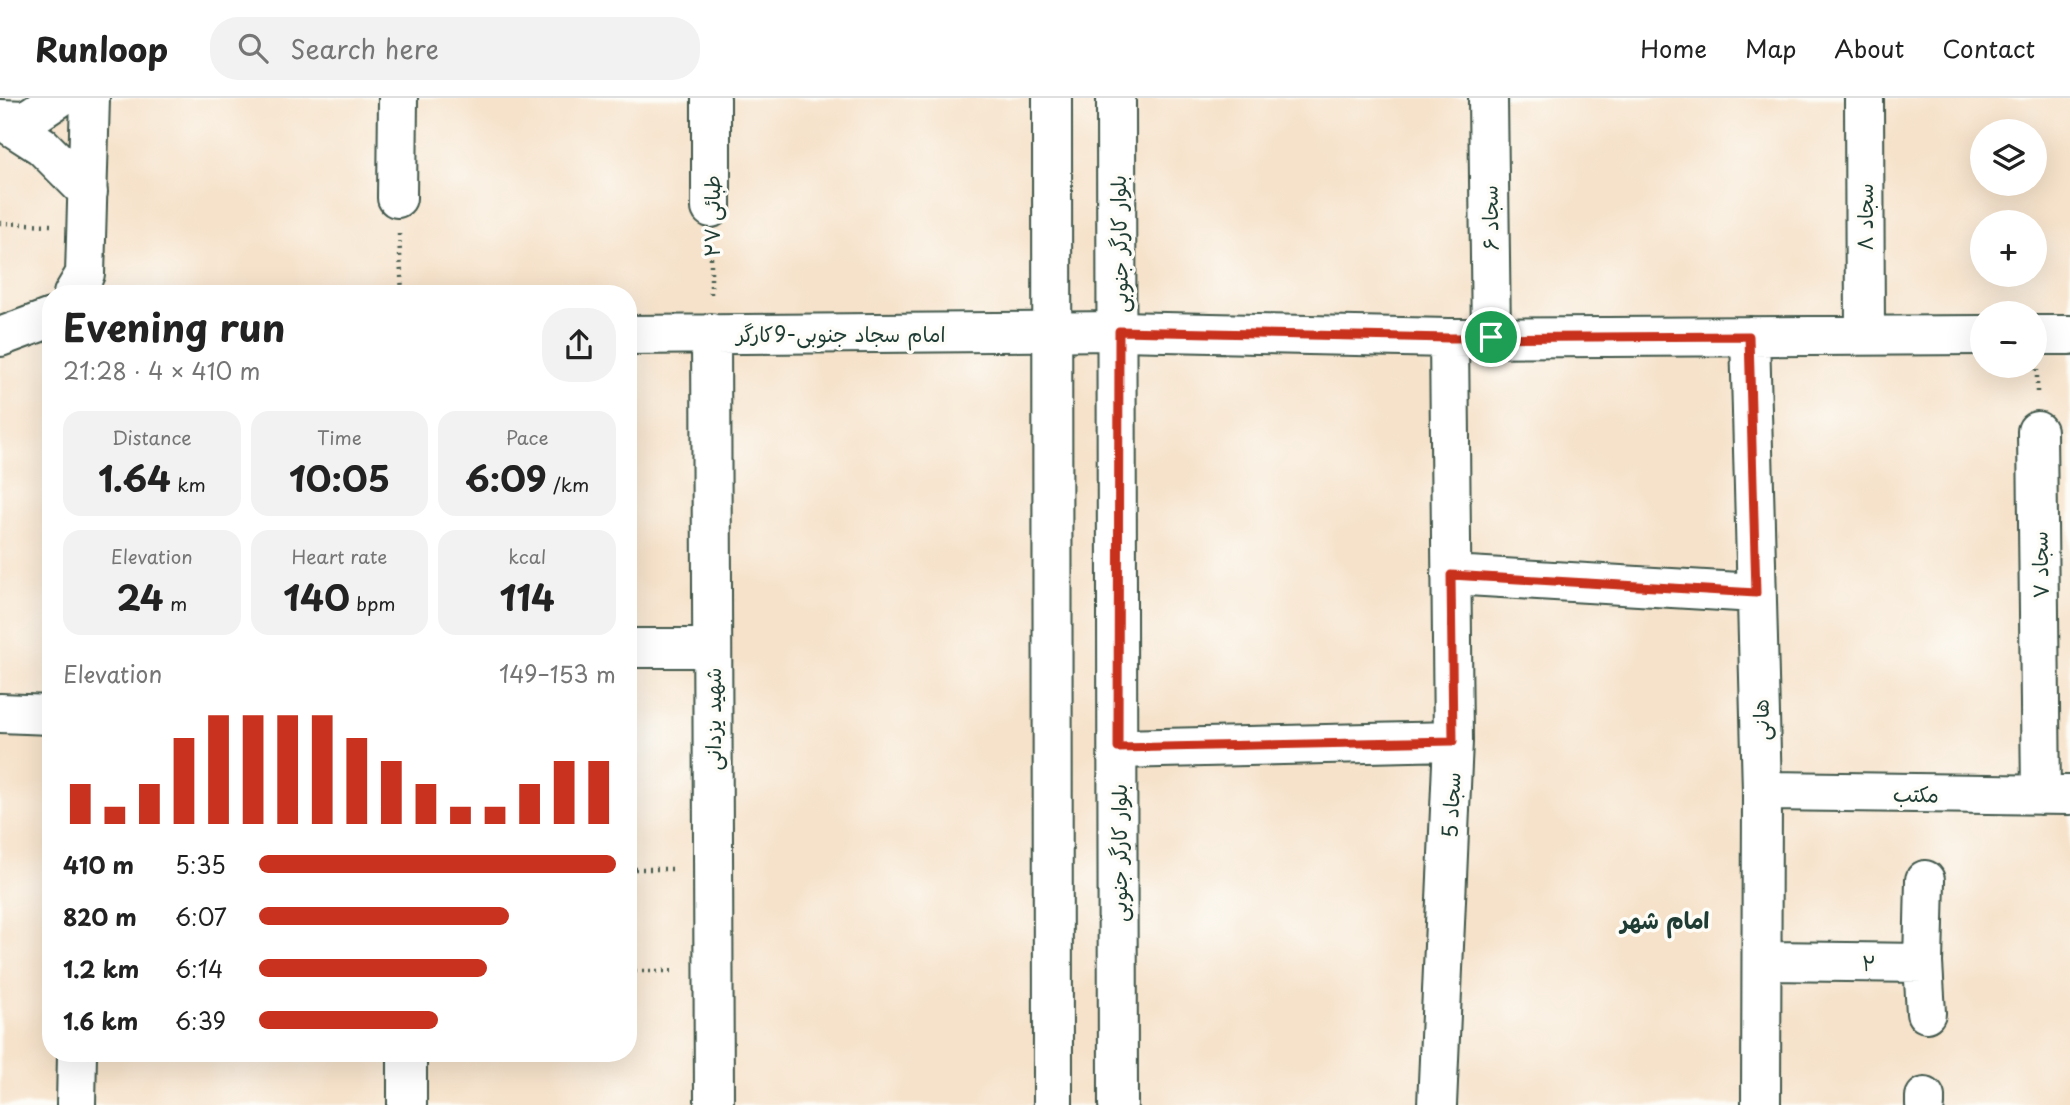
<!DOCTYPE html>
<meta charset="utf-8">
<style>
body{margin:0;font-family:"Playpen Sans","Playpen Sans Arabic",sans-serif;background:#f2f2f2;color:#222;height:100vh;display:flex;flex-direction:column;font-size:26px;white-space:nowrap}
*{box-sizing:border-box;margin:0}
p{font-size:23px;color:#767676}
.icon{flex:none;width:38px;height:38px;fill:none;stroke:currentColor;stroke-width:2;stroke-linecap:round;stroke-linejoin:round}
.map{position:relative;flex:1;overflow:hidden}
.panel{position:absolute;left:42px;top:187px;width:595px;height:777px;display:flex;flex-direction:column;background:#fff;border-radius:28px;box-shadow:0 7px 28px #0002}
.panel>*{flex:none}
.controls{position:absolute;left:1970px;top:21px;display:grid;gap:14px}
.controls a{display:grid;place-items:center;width:77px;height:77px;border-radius:50%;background:#fff;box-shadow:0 7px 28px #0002;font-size:35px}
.pin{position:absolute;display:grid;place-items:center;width:60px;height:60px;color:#fff;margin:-30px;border:4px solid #fff;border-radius:50%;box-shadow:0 2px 7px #0007}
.round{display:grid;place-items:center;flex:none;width:74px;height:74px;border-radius:28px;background:#f2f2f2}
.summary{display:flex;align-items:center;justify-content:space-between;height:119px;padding:0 21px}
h1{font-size:38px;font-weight:700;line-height:52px}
.metrics{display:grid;grid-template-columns:repeat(3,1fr);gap:10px;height:119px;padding:7px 21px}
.metrics div{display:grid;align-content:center;border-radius:18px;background:#f2f2f2;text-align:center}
.metrics b{font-size:35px;font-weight:700}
.metrics small{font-size:19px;font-weight:400}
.metrics p{font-size:19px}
.chart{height:196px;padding:14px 21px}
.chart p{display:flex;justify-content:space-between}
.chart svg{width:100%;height:126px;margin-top:7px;stroke:#c8321e;stroke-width:6}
ul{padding:0 21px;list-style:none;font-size:23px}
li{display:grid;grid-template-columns:112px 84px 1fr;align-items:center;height:52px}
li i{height:18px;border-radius:9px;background:#c8321e}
header{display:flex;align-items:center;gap:42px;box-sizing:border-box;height:98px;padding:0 35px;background:#fff;border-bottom:2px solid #e0e0e0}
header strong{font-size:33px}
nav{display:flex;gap:38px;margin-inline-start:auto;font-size:24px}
.search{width:490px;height:63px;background:#f2f2f2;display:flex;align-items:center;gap:18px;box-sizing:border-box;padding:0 24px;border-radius:28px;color:#767676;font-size:26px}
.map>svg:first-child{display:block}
</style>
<header>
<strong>Runloop</strong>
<div class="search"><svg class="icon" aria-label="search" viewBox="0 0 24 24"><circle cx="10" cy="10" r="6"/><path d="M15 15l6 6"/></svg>Search here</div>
<nav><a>Home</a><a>Map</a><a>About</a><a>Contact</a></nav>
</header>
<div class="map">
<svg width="2070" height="1007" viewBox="0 0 2070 1007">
<rect width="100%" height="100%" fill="#fdfcf7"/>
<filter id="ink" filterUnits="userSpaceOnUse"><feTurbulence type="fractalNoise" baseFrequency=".0143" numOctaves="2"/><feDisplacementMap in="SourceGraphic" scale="14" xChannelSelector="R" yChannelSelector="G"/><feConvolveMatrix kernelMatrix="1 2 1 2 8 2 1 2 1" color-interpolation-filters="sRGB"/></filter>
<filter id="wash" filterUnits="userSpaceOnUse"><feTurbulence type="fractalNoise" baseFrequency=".00686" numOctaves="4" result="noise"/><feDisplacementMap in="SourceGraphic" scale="28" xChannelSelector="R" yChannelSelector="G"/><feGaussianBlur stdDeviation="1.57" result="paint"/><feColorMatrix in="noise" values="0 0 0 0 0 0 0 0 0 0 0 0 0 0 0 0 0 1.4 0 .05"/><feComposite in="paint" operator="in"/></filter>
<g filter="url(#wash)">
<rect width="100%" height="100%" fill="#f6e2ca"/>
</g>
<g filter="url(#ink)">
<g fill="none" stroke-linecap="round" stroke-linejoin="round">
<g stroke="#3f564a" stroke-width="42">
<path id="minor" d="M711 0V110
M1488 0 1491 239
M1864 0 1865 237
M0 21 42 48 88 94
M0 21 26 22 59 0
M397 100 398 0
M73 196 85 176 90 0
M711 235 714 1007
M628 237 1119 233 1449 240 1983 237
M2035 237H2070
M1750 238 1762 693 1761 1007
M0 239 51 220
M2037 333 2041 697
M1451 477 1756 495
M628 550H712
M0 615 51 617
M1118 651 1453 643
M1762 693 2070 697
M1764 863 1923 865 1926 915
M1923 865 1925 782
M76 1007 77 956
M407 1007V956
M1437 1007 1453 643 1449 240
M1925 1007V999"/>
</g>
<g stroke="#3f564a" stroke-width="42">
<path id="major" d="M1052 0 1053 1007
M1116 0 1118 1007"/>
</g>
<path stroke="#3f564a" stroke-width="4.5" stroke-dasharray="2 5" stroke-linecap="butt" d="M0 125 51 127
M399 136 402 196
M711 145V199
M2037 271V297
M628 771H676
M628 873H676"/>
<use href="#minor" stroke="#fff" stroke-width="38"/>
<use href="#major" stroke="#fff" stroke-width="38"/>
</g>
</g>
<g fill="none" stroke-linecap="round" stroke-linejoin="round" filter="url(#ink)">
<g stroke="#fff" stroke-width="14">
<path id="route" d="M1119 233 1449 240 1749 238 1756 495 1451 477 1453 643 1118 650Z"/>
</g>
<use href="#route" stroke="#c8321e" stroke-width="9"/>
</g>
<g text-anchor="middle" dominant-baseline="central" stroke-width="7" stroke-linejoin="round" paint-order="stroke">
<g font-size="21" fill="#1f3d34" stroke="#fdfcf7">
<text transform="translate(711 118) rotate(-90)">طبائی ۲۷</text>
<text transform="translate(1864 119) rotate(-90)">سجاد ۸</text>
<text transform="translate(1489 120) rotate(-91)">سجاد ۶</text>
<text transform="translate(1118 146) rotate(-91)">بلوار کارگر جنوبی</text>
<text x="841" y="235">امام سجاد جنوبی-9کارگر</text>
<text transform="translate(2039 467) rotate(-91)">سجاد ۷</text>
<text transform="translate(712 621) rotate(-90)">شهید یزدانی</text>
<text transform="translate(1760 622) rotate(-92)">هانی</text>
<text transform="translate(1916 695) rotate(1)">مکتب</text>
<text transform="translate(1450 707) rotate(-87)">سجاد 5</text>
<text transform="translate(1118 755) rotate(-90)">بلوار کارگر جنوبی</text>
<text transform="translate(1869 864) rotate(1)">۲</text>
</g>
<g font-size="23" font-weight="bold" fill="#1f3d34" stroke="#fdfcf7">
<text x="1665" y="821">امام شهر</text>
</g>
</g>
</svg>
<div class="controls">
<a><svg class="icon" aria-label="layers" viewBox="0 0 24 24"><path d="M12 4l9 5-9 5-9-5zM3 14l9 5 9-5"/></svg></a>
<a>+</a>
<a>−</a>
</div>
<div class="pin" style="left:1491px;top:239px;background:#1e9e55"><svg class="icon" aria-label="arrive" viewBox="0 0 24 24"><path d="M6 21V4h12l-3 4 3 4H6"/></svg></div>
<section class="panel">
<div class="summary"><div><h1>Evening run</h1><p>21:28 · 4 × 410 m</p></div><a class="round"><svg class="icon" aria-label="share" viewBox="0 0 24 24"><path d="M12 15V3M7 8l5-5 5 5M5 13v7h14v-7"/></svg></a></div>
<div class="metrics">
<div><p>Distance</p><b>1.64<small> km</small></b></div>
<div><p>Time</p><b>10:05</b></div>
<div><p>Pace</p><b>6:09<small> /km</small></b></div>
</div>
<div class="metrics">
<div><p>Elevation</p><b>24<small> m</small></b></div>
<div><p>Heart rate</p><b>140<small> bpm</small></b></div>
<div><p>kcal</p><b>114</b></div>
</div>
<div class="chart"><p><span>Elevation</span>149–153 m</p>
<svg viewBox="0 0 160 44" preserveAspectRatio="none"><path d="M5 44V30M15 44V38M25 44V30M35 44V14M45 44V6M55 44V6M65 44V6M75 44V6M85 44V14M95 44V22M105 44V30M115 44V38M125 44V38M135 44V30M145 44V22M155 44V22"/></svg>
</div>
<ul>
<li><b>410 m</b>5:35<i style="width:100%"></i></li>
<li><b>820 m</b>6:07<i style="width:70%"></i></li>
<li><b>1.2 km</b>6:14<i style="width:64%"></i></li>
<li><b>1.6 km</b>6:39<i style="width:50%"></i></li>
</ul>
</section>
</div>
